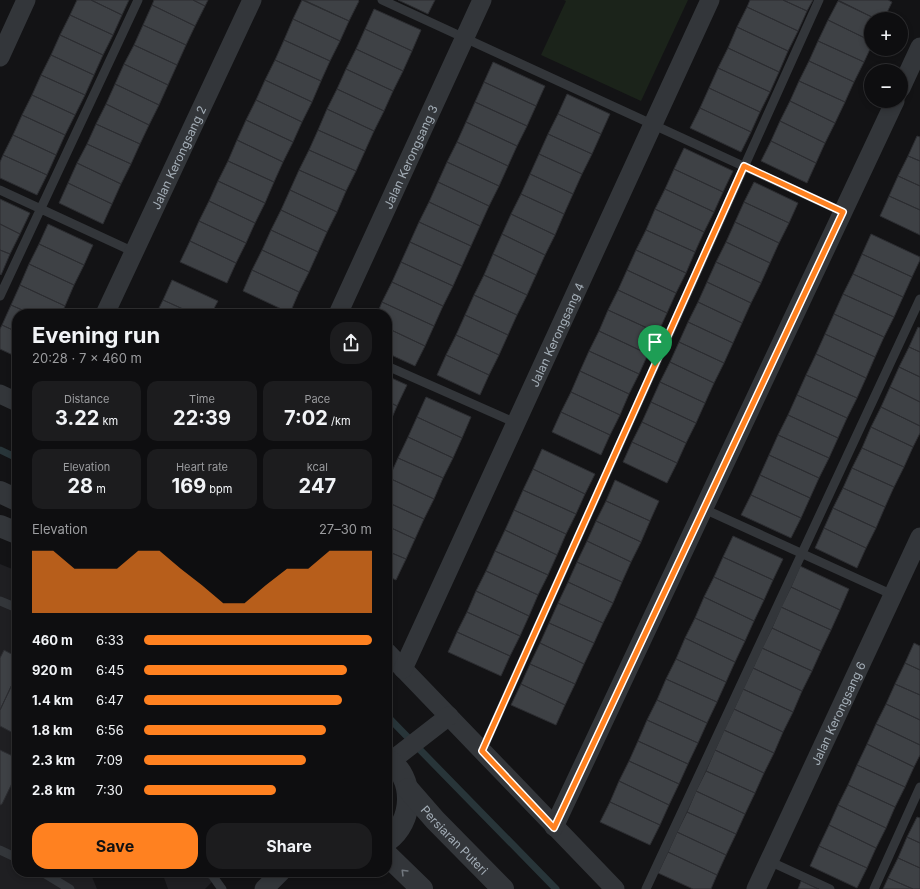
<!DOCTYPE html>
<meta charset="utf-8">
<style>
body{margin:0;font-family:Inter,sans-serif;background:#1c1c1e;color:#f1f3f6;height:100vh;display:flex;flex-direction:column;font-size:15px;white-space:nowrap}
*{box-sizing:border-box;margin:0}
p{font-size:13px;color:#9b9c9f}
.icon{flex:none;width:22px;height:22px;fill:none;stroke:currentColor;stroke-width:2;stroke-linecap:round;stroke-linejoin:round}
.map{position:relative;flex:1;overflow:hidden}
.details{position:absolute;left:12px;top:309px;width:380px;height:568px;display:flex;flex-direction:column;background:#0e0e10;border-radius:16px;box-shadow:0 2px 6px #0003,0 0 0 1px #2e2e30}
.details>*{flex:none}
.controls{position:absolute;left:864px;top:12px;display:grid;gap:8px}
.controls a{display:grid;place-items:center;width:44px;height:44px;border-radius:50%;background:#0e0e10;box-shadow:0 2px 6px #0003,0 0 0 1px #2e2e30;font-size:20px}
.pin{position:absolute;display:grid;place-items:center;width:34px;height:34px;color:#fff;margin:-41px -17px;border-radius:50% 50% 50% 0;rotate:-45deg;box-shadow:0 0 4px #0007}
.pin .icon{rotate:45deg}
.round{display:grid;place-items:center;flex:none;width:42px;height:42px;border-radius:16px;background:#1c1c1e}
.headline{display:flex;align-items:center;justify-content:space-between;height:68px;padding:0 20px}
h1{font-size:22px;font-weight:700;line-height:30px}
.figures{display:grid;grid-template-columns:repeat(3,1fr);gap:6px;height:68px;padding:4px 20px}
.figures div{display:grid;align-content:center;border-radius:10px;background:#1c1c1e;text-align:center}
.figures b{font-size:20px;font-weight:700}
.figures small{font-size:11px;font-weight:400}
.figures p{font-size:11px}
.chart{height:112px;padding:8px 20px}
.chart p{display:flex;justify-content:space-between}
.chart svg{width:100%;height:72px;margin-top:4px;fill:#ff8120;opacity:.7}
.cta{display:flex;gap:8px;margin-top:auto;padding:8px 20px}
.cta a{flex:1;height:46px;border-radius:16px;background:#ff8120;color:#111;font-size:16px;font-weight:700;line-height:46px;text-align:center}
.cta a+a{background:#1c1c1e;color:#f1f3f6}
ul{padding:0 20px;list-style:none;font-size:13px}
li{display:grid;grid-template-columns:64px 48px 1fr;align-items:center;height:30px}
li i{height:10px;border-radius:5px;background:#ff8120}
.map>svg:first-child{display:block}
</style>
<div class="map">
<svg width="920" height="889" viewBox="0 0 920 889">
<rect width="100%" height="100%" fill="#131315"/>
<path fill="#1f1f22" d="M0 564 17 571V872H90L97 889H0Z
M162 872H222L205 889H168Z"/>
<path fill="#1b231a" d="M564 0H688L641 101 541 55 566 1Z"/>
<g fill="none" stroke-linecap="round" stroke-linejoin="round">
<path stroke="#283539" stroke-width="7" d="M0 450 17 458
M387 716 556 889"/>
</g>
<path fill="#3e4145" stroke="#2c2d31" d="M77 0H91L122 15 113 35 70 15Z
M91 0H129L122 15Z
M154 0H193L205 6 195 26 152 5Z
M193 0H208L205 6Z
M302 0 349 21 340 41 293 19Z
M304 0H358L359 1 349 21Z
M398 0H435L428 14Z
M750 0H783L807 11 798 31 747 7Z
M783 0H813L807 11Z
M838 0H888L892 2 884 19H876Z
M838 1 876 19H871V41L828 20Z
M152 5 195 26 186 45 143 25Z
M747 7 798 31 788 51 737 27Z
M374 9 421 30 412 51 365 29Z
M70 15 113 35 103 55 60 35Z
M293 19 340 41 330 61 284 40Z
M828 20 871 41V47L864 62 818 41Z
M143 25 186 45 177 65 134 45Z
M737 27 788 51 779 72 728 48Z
M365 29 412 51 403 71 356 49Z
M60 35 103 55 94 75 51 55Z
M284 40 330 61 321 81 275 60Z
M818 41 864 62 854 82 809 61Z
M134 45 177 65 168 85 124 64Z
M728 48 779 72 770 92 718 68Z
M356 49 403 71 393 91 346 69Z
M51 55 94 75 85 95 41 75Z
M275 60 321 81 312 102 265 80Z
M809 61 854 82 845 102 799 81Z
M493 62 545 86 536 106 484 82Z
M124 64 168 85 159 105 115 84Z
M718 68 770 92 760 112 709 88Z
M346 69 393 91 384 111 337 89Z
M41 75 85 95 75 115 32 95Z
M265 80 312 102 302 122 256 100Z
M799 81 845 102 835 123 790 101Z
M484 82 536 106 527 126 475 102Z
M115 84 159 105 149 125 106 104Z
M709 88 760 112 751 132 700 108Z
M337 89 384 111 374 131 327 109Z
M567 94 610 114 601 134 558 114Z
M32 95 75 115 65 135 22 115Z
M256 100 302 122 293 142 246 120Z
M790 101 835 123 825 143 780 121Z
M475 102 527 126 517 146 466 122Z
M106 104 149 125 140 144 96 124Z
M700 108 751 132 741 152 690 128Z
M327 109 374 131 365 151 318 130Z
M558 114 601 134 592 154 548 134Z
M22 115 65 135 56 155 13 135Z
M246 120 293 142 283 162 237 140Z
M780 121 825 143 816 163 771 141Z
M466 122 517 146 508 166 457 142Z
M96 124 140 144 131 164 87 144Z
M318 130 365 151 356 171 309 150Z
M548 134 592 154 582 174 539 154Z
M13 135 56 155 47 175 3 155Z
M917 136 920 137V161L908 156Z
M237 140 283 162 274 182 228 161Z
M771 141 816 163 807 183 761 161Z
M457 142 508 166 499 186 447 162Z
M87 144 131 164 121 184 77 163Z
M684 148 733 171 723 192 674 169Z
M309 150 356 171 346 191 299 170Z
M539 154 582 174 573 194 530 174Z
M3 155 47 175 37 195 0 178V162Z
M908 156 920 161V186L898 176Z
M228 161 274 182 265 203 218 181Z
M447 162 499 186 489 206 438 182Z
M77 163 121 184 112 204 68 183Z
M674 169 723 192 714 212 665 189Z
M299 170 346 191 337 212 290 190Z
M530 174 573 194 564 214 521 194Z
M898 176 920 186V210L889 196Z
M218 181 265 203 255 223 209 201Z
M438 182 489 206 480 226 429 202Z
M754 182 798 203 789 223 744 202Z
M68 183 112 204 103 224 59 203Z
M665 189 714 212 704 232 655 209Z
M290 190 337 212 327 232 281 210Z
M521 194 564 214 555 235 511 214Z
M889 196 920 210V235L880 216Z
M0 199 30 213 20 234 0 224Z
M209 201 255 223 246 243 199 221Z
M429 202 480 226 471 246 419 222Z
M744 202 789 223 779 243 735 222Z
M655 209 704 232 695 252 646 230Z
M281 210 327 232 318 252 271 230Z
M511 214 555 235 545 255 502 234Z
M199 221 246 243 236 263 190 241Z
M419 222 471 246 462 266 410 242Z
M735 222 779 243 770 263 726 242Z
M0 224 20 234 10 254 0 250Z
M48 224 93 245 84 265 39 244Z
M271 230 318 252 309 272 262 250Z
M646 230 695 252 686 273 636 250Z
M502 234 545 255 536 275 493 254Z
M871 234 920 257V260L912 277 862 254Z
M190 241 236 263 227 283 180 262Z
M410 242 462 266 453 286 401 262Z
M726 242 770 263 761 283 716 262Z
M39 244 84 265 74 285 29 264Z
M0 250 10 254 1 275 0 274Z
M262 250 309 272 299 292 252 270Z
M636 250 686 273 676 293 627 270Z
M493 254 536 275 527 295 484 275Z
M862 254 912 277 903 297 853 274Z
M401 262 453 286 443 306 392 282Z
M716 262 761 283 751 303 707 282Z
M29 264 74 285 65 306 20 285Z
M252 270 299 292 290 313 243 291Z
M627 270 676 293 667 313 618 290Z
M853 274 903 297 894 317 843 294Z
M484 275 527 295 517 315 474 295Z
M172 280 218 301 211 314H194L163 300Z
M392 282 443 306 434 326 382 302Z
M707 282 751 303 742 323 698 302Z
M20 285 65 306 61 314H31L11 305Z
M618 290 667 313 658 333 608 310Z
M843 294 894 317 884 337 834 314Z
M474 295 517 315 508 335 465 315Z
M163 300 194 314H156Z
M382 302 434 326 425 346 387 328V314H377Z
M698 302 742 323 733 343 688 322Z
M11 305 31 314H17V332L2 325Z
M608 310 658 333 648 354 599 331Z
M834 314 884 337 875 357 825 334Z
M465 315 508 335 499 355 456 335Z
M688 322 733 343 724 363 679 342Z
M2 325 17 332V357L0 349V329Z
M918 327 920 328V352L909 347Z
M387 328 425 346 415 366 387 353Z
M599 331 648 354 639 374 589 351Z
M825 334 875 357 866 378 816 354Z
M456 335 499 355 489 375 446 355Z
M679 342 724 363 714 383 670 362Z
M909 347 920 352V377L899 367Z
M589 351 639 374 629 394 580 371Z
M816 354 866 378 857 398 806 375Z
M446 355 489 375 480 395 437 375Z
M670 362 714 383 705 403 660 382Z
M899 367 920 377V402L890 387Z
M580 371 629 394 620 415 571 392Z
M806 375 857 398 847 418 797 395Z
M387 376 407 385 397 406 387 401Z
M660 382 705 403 696 423 651 402Z
M890 387 920 402V426L881 407Z
M571 392 620 415 610 435 561 412Z
M797 395 847 418 838 438 788 415Z
M426 397 471 417 462 438 417 417Z
M387 401 397 406 388 427 387 426Z
M651 402 696 423 686 443 642 422Z
M881 407 920 426V433L913 447 871 427Z
M561 412 610 435 601 455 552 432Z
M788 415 838 438 829 458 778 435Z
M417 417 462 438 453 458 408 437Z
M642 422 686 443 677 463 632 442Z
M871 427 913 447 904 467 862 448Z
M778 435 829 458 819 478 769 455Z
M408 437 453 458 443 478 398 458Z
M632 442 677 463 667 483 623 462Z
M862 448 904 467 894 487 852 468Z
M542 449 595 474 585 494 533 469Z
M769 455 819 478 810 498 760 475Z
M398 458 443 478 434 499 389 478Z
M852 468 894 487 885 507 843 488Z
M533 469 585 494 576 514 523 490Z
M760 475 810 498 801 518 751 495Z
M389 478 434 499 424 519 387 502V482Z
M615 480 659 501 650 521 606 501Z
M843 488 885 507 876 528 833 508Z
M523 490 576 514 566 534 514 510Z
M751 495 801 518 791 538 741 515Z
M606 501 650 521 641 542 596 521Z
M387 502 424 519 415 539 387 526Z
M833 508 876 528 866 548 824 528Z
M514 510 566 534 557 555 505 530Z
M596 521 641 542 631 562 587 541Z
M387 526 415 539 406 559 387 551Z
M824 528 866 548 857 568 815 548Z
M505 530 557 555 548 575 495 551Z
M733 536 783 559 773 580 723 557Z
M587 541 631 562 622 582 577 562Z
M387 551 406 559 396 580 387 576Z
M495 551 548 575 538 595 486 571Z
M723 557 773 580 764 600 714 577Z
M577 562 622 582 613 603 568 582Z
M800 566 849 589 840 610 791 587Z
M486 571 538 595 529 616 476 591Z
M714 577 764 600 754 621 704 597Z
M568 582 613 603 603 623 558 603Z
M791 587 840 610 831 630 781 607Z
M476 591 529 616 520 636 467 612Z
M704 597 754 621 745 641 695 618Z
M558 603 603 623 594 643 549 623Z
M781 607 831 630 821 651 772 628Z
M467 612 520 636 510 656 457 632Z
M695 618 745 641 735 662 685 638Z
M549 623 594 643 584 664 540 643Z
M772 628 821 651 812 671 762 648Z
M457 632 510 656 501 676 448 652Z
M685 638 735 662 726 682 676 659Z
M540 643 584 664 575 684 530 664Z
M914 643 920 646V670L905 663Z
M762 648 812 671 802 691 753 668Z
M4 650 17 657V674L0 710V658Z
M676 659 726 682 717 702 666 679Z
M905 663 920 670V695L895 684Z
M530 664 575 684 565 705 521 684Z
M753 668 802 691 793 712 743 689Z
M17 674V735L0 726V710Z
M666 679 717 702 707 723 657 700Z
M521 684 565 705 556 725 511 705Z
M895 684 920 695V720L886 704Z
M743 689 793 712 783 732 734 709Z
M657 700 707 723 698 743 647 720Z
M886 704 920 720V745L876 724Z
M734 709 783 732 774 753 724 730Z
M647 720 698 743 688 764 638 741Z
M876 724 920 745V755L914 767 867 744Z
M724 730 774 753 764 773 715 750Z
M638 741 688 764 679 784 629 761Z
M867 744 914 767 905 787 857 765Z
M0 750 17 758V773L2 804 0 805Z
M715 750 764 773 755 793 706 771Z
M629 761 679 784 669 805 619 781Z
M857 765 905 787 895 807 848 785Z
M706 771 755 793 745 814 696 791Z
M619 781 669 805 660 825 610 802Z
M848 785 895 807 886 828 838 805Z
M696 791 745 814 736 834 687 812Z
M610 802 660 825 650 845 600 822Z
M838 805 886 828 876 848 829 825Z
M687 812 736 834 726 855 677 832Z
M917 817 920 818V843L907 837Z
M829 825 876 848 867 868 819 846Z
M677 832 726 855 717 875 668 852Z
M907 837 920 843V868L898 858Z
M819 846 867 868 857 888 810 866Z
M668 852 717 875 711 889H693L658 873Z
M898 858 920 868V889H913L888 878Z
M888 878 913 889H883Z
M801 881 818 889H798Z"/>
<g fill="none" stroke-linecap="round" stroke-linejoin="round">
<path stroke="#33363a" stroke-width="9" d="M382 0 843 212
M0 190 134 252
M0 296 138 0
M387 366 516 423
M704 509 893 595
M0 601 17 608
M482 751 819 0
M0 850 17 858
M769 861 830 889
M42 872 70 889
M206 872 212 875 222 889
M646 889 920 299
M874 889 920 787"/>
<g stroke="#33363a" stroke-width="19">
<path d="M0 57 26 0"/>
<path d="M901 88 920 47"/>
<path id="s1" d="M105 314 252 0"/>
<path id="s2" d="M338 314 482 0"/>
<path d="M0 394 17 402"/>
<path d="M387 652 615 889"/>
<path id="s3" d="M403 669 710 0"/>
<path d="M391 761 449 716"/>
<path d="M554 827 895 101"/>
<path d="M264 889 281 872"/>
<path id="s4" d="M756 889 920 537"/>
</g>
<g stroke="#33363a" stroke-width="22">
<path d="M0 492 17 500"/>
<path d="M0 526 17 533"/>
<path d="M387 759C416 777 414 822 387 841"/>
<path id="s5" d="M408 789 435 820 503 889"/>
<path d="M387 855 422 889"/>
</g>
</g>
<defs><path id="oneway-chevron" d="M-2-3.5L2.5 0L-2 3.5" fill="none" stroke-width="1.6" stroke-linecap="round" stroke-linejoin="round"/></defs>
<use stroke="#71777e" href="#oneway-chevron" transform="translate(404 872) rotate(-135)"/>
<g fill="none" stroke-linecap="round" stroke-linejoin="round">
<g stroke="#fff" stroke-width="8">
<path id="route" d="M744 166 843 212 554 828 482 751Z"/>
</g>
<use href="#route" stroke="#ff8120" stroke-width="5"/>
</g>
<g text-anchor="middle" dominant-baseline="central" stroke-width="3" stroke-linejoin="round" paint-order="stroke">
<g font-size="12" fill="#a3adb6" stroke="#0e0e10">
<text stroke="none"><textPath href="#s1" startOffset="173">Jalan Kerongsang 2</textPath></text>
<text stroke="none"><textPath href="#s2" startOffset="173">Jalan Kerongsang 3</textPath></text>
<text stroke="none"><textPath href="#s3" startOffset="368">Jalan Kerongsang 4</textPath></text>
<text stroke="none"><textPath href="#s4" startOffset="194">Jalan Kerongsang 6</textPath></text>
<text stroke="none"><textPath href="#s5" startOffset="69">Persiaran Puteri</textPath></text>
</g>
</g>
</svg>
<div class="controls">
<a>+</a>
<a>−</a>
</div>
<div class="pin" style="left:655px;top:366px;background:#1e9e55"><svg class="icon" aria-label="arrive" viewBox="0 0 24 24"><path d="M6 21V4h12l-3 4 3 4H6"/></svg></div>
<section class="details">
<div class="headline"><div><h1>Evening run</h1><p>20:28 · 7 × 460 m</p></div><a class="round"><svg class="icon" aria-label="share" viewBox="0 0 24 24"><path d="M12 15V3M7 8l5-5 5 5M5 13v7h14v-7"/></svg></a></div>
<div class="figures">
<div><p>Distance</p><b>3.22<small> km</small></b></div>
<div><p>Time</p><b>22:39</b></div>
<div><p>Pace</p><b>7:02<small> /km</small></b></div>
</div>
<div class="figures">
<div><p>Elevation</p><b>28<small> m</small></b></div>
<div><p>Heart rate</p><b>169<small> bpm</small></b></div>
<div><p>kcal</p><b>247</b></div>
</div>
<div class="chart"><p><span>Elevation</span>27–30 m</p>
<svg viewBox="0 0 160 44" preserveAspectRatio="none"><path d="M0 44V6L10 6L20 17L30 17L40 17L50 6L60 6L70 17L80 27L90 38L100 38L110 27L120 17L130 17L140 6L150 6L160 6V44z"/></svg>
</div>
<ul>
<li><b>460 m</b>6:33<i style="width:100%"></i></li>
<li><b>920 m</b>6:45<i style="width:89%"></i></li>
<li><b>1.4 km</b>6:47<i style="width:87%"></i></li>
<li><b>1.8 km</b>6:56<i style="width:80%"></i></li>
<li><b>2.3 km</b>7:09<i style="width:71%"></i></li>
<li><b>2.8 km</b>7:30<i style="width:58%"></i></li>
</ul>
<div class="cta"><a>Save</a><a>Share</a></div>
</section>
</div>
